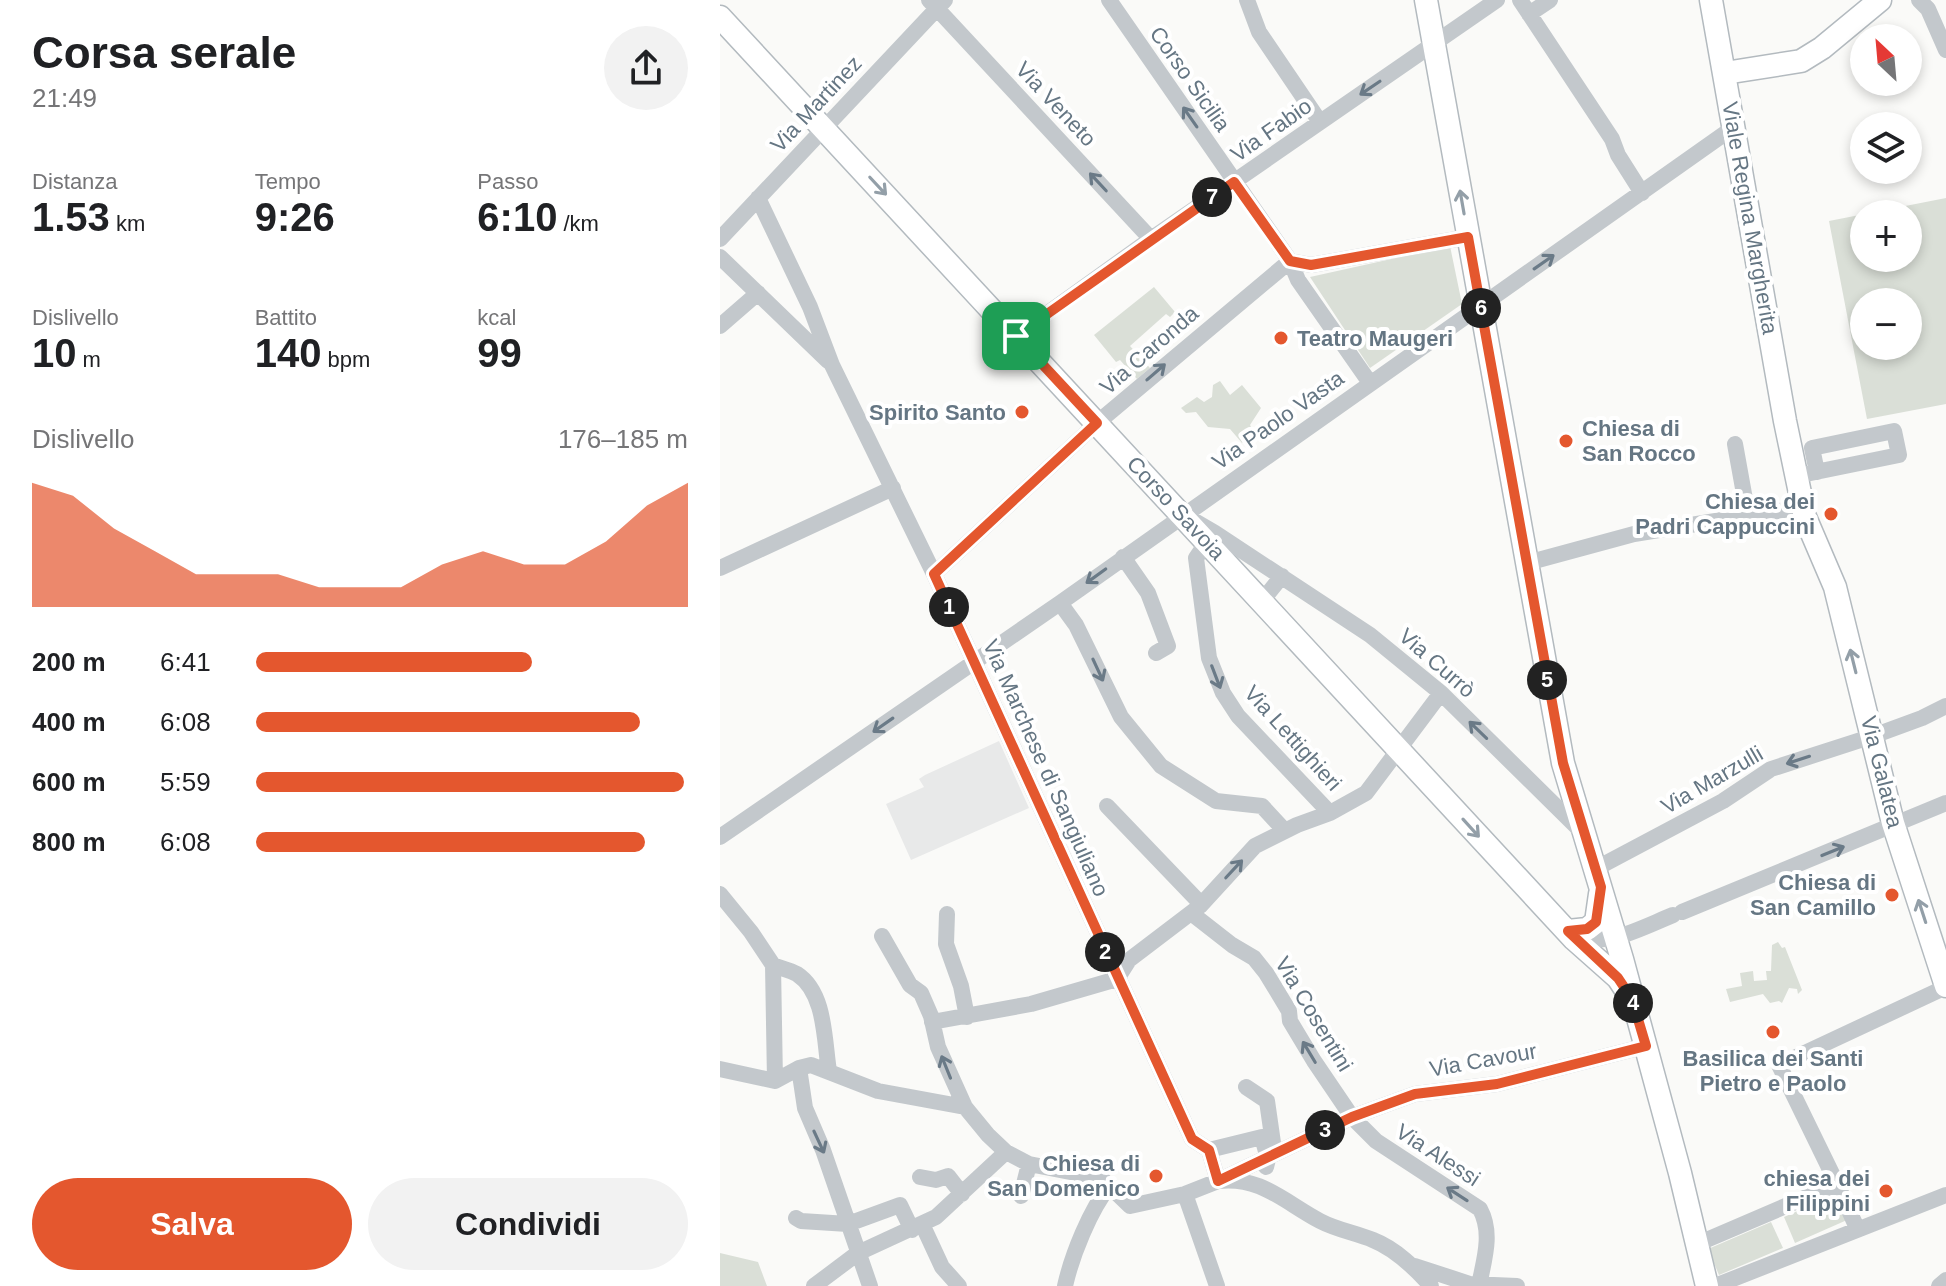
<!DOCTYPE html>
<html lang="it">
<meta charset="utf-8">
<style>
body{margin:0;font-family:Helvetica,sans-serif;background:#f2f2f2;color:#202124;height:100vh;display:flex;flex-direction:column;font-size:30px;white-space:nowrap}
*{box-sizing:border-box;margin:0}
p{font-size:26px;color:#757577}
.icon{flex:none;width:44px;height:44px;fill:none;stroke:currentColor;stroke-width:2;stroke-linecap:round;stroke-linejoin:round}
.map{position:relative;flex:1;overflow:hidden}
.sheet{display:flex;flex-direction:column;background:#fff;width:720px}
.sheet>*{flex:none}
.needle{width:52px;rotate:334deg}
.controls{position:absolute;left:1130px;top:24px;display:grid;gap:16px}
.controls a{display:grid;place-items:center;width:72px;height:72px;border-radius:50%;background:#fff;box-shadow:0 4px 12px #0003;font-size:40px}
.pin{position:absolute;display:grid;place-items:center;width:68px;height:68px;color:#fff;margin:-34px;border-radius:16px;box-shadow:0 4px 12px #0006}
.km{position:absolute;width:40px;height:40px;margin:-20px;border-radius:50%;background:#222;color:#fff;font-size:22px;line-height:40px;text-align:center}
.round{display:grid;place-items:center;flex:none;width:84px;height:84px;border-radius:42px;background:#f2f2f2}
.summary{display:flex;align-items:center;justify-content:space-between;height:136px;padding:0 32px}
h1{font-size:44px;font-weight:700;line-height:60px}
.metrics{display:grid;grid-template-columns:repeat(3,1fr);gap:12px;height:136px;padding:8px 32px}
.metrics div{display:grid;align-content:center}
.metrics b{font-size:40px;font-weight:700}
.metrics small{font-size:22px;font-weight:400}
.metrics p{font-size:22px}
.chart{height:224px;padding:16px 32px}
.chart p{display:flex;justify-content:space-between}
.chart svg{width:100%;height:144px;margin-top:8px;fill:#e4572e;opacity:.7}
.button{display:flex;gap:16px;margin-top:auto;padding:16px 32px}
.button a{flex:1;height:92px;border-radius:48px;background:#e4572e;color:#fff;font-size:32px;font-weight:700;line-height:92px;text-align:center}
.button a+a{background:#f2f2f2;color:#202124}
ul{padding:0 32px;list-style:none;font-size:26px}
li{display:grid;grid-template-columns:128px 96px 1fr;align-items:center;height:60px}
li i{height:20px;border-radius:10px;background:#e4572e}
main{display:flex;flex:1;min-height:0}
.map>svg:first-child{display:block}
</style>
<main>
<section class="sheet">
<div class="summary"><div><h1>Corsa serale</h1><p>21:49</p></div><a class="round"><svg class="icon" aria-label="share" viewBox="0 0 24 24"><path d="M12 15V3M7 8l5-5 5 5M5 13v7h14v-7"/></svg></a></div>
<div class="metrics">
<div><p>Distanza</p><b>1.53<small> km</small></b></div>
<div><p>Tempo</p><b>9:26</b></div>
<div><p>Passo</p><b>6:10<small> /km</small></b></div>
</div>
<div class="metrics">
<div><p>Dislivello</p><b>10<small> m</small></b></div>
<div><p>Battito</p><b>140<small> bpm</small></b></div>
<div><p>kcal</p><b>99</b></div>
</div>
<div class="chart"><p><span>Dislivello</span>176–185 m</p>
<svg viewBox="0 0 160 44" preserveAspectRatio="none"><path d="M0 44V6L10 10L20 20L30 27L40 34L50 34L60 34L70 38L80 38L90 38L100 31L110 27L120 31L130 31L140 24L150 13L160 6V44z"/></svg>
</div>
<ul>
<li><b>200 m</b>6:41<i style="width:64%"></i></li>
<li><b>400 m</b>6:08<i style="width:89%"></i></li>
<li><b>600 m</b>5:59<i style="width:99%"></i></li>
<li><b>800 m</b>6:08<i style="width:90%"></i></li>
</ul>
<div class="button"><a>Salva</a><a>Condividi</a></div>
</section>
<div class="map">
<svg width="1226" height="1286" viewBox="0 0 1226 1286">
<rect width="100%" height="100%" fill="#fafaf8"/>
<path fill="#e8e9e9" d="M279 741 309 808 191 860 166 804 204 787 199 779 205 775Z"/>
<path fill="#dadfd7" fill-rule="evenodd" d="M1226 198V404L1147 419 1109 221ZM1188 214V258H1144V214ZM1188 302V346H1144V302Z
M730 246 742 304 650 368 590 277Z
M434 287 455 312 450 317 446 314 410 346 430 368 417 379 400 360 396 362 374 335Z
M500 381 510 395 522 385 541 408 530 425 533 430 522 443 510 429 488 427 476 412 466 413 461 408 477 397 484 402 492 397 493 385Z
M1058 942 1062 948 1065 947 1082 990 1078 994 1077 989 1069 988 1062 1003 1059 1001 1050 1003 1043 994 1010 1002 1006 989 1022 986 1020 973 1033 971 1034 981 1047 980 1046 971H1051L1052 945Z
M1116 1194 1127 1220 1075 1243 1064 1217Z
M1051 1222 1063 1248 999 1275 988 1249Z
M0 1253 38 1262 47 1286H0Z"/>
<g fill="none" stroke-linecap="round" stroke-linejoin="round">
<g stroke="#b3babf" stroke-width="25">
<path id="secondary" d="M706 0 843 763 902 959 960 1173 987 1286
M991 0 1065 421 1085 517 1115 587 1173 823 1226 986
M0 17 854 939 898 978 912 999
M1005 73 1081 61 1102 48 1160 0
M848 931 867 929 876 922 880 894"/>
</g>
<path stroke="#c3c8cc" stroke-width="16" d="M209 0 431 239
M389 0 570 261 578 280 650 383
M527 0 539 32 600 122
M800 0 892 139 898 155 922 193
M1199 0 1208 9 1226 50
M809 14 830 0
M38 198 90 307 112 365 214 574 472 1139 489 1150 498 1181C541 1176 564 1202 600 1221 617 1230 636 1233 653 1240 676 1249 695 1268 711 1286
M0 239 225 0
M0 257 108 361
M570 261 591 265 748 237
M0 326 38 293
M296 336 431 239 777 0
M1015 444 1028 516
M1076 476 1179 455 1174 431 1092 448 1097 472
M471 519 495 533 650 635 721 693 863 833
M491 536 476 558 489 658 503 693 518 716 610 813
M403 557 428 593 448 646 436 653
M807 563 914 534 1083 507
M0 568 173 488
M214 574 377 423 570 261
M542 601 562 576
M340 603 356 625 401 717 441 766 496 801 542 806 565 831
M387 806 481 904
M0 837 340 603 1014 127
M875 869 1003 801 1051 769 1153 736 1202 718 1226 706
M0 894 31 932 53 965 55 1081
M962 912 1226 803
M471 913 512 945 534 958 546 973 569 1011 570 1021 594 1061 632 1117 656 1141 760 1209C773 1233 764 1260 759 1285
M227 914 226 944 241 986 247 1017
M162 936 190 985 201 993 211 1016 218 1047 245 1107 268 1135 286 1152 309 1164 381 1178 410 1206 465 1194 498 1181 632 1117 695 1094 777 1084 926 1046
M854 939C894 944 917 930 953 915
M53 965C60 968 70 970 77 974 106 993 104 1041 109 1071
M212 1022 311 1004 397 979 409 960 480 906 535 846 577 825 610 813 646 793 721 693
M79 1068 85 1108 103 1150 150 1286
M0 1069 55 1081 79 1068 91 1065 158 1091 245 1107
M526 1087 547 1101 554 1150
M489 1150 542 1137 548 1159 546 1167
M200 1177 216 1180 228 1176 242 1194
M1117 1184 1059 1065 1226 987
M465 1194 497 1286
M301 1196 309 1164
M76 1218 81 1221 128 1224 180 1205 192 1230
M203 1226 222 1267 239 1286
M977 1244 1117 1184 1137 1228
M695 1266 750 1284 797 1286
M94 1286 138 1253 216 1217 286 1152
M345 1286C352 1255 370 1210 390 1185
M995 1286 1226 1195
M1219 1286 1226 1280"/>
<use href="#secondary" stroke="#fff" stroke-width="22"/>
</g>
<defs><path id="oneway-shaft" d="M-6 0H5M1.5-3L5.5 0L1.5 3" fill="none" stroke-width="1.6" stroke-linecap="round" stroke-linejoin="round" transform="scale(2)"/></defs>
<g stroke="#6a7a87">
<use href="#oneway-shaft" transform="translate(650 88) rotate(146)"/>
<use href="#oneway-shaft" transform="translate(470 117) rotate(-125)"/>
<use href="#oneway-shaft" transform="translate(378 182) rotate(-133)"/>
<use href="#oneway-shaft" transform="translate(824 262) rotate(-35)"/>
<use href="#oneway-shaft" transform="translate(436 372) rotate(-41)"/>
<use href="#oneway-shaft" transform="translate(376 576) rotate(144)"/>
<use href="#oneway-shaft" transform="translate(378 670) rotate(65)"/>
<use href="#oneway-shaft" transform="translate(496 677) rotate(69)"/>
<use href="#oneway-shaft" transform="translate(163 725) rotate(145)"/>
<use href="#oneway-shaft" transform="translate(758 730) rotate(-136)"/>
<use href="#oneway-shaft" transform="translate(1078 760) rotate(162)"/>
<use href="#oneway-shaft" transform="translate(1113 851) rotate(-22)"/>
<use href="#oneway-shaft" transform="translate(514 869) rotate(-47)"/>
<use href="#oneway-shaft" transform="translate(589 1052) rotate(-121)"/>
<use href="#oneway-shaft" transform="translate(226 1067) rotate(-112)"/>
<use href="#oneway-shaft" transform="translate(99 1142) rotate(65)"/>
<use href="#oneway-shaft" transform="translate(737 1194) rotate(-147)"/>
</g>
<g stroke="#939fa8">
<use href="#oneway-shaft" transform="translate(158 186) rotate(47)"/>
<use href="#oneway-shaft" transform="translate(742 202) rotate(-100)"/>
<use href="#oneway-shaft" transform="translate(1133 661) rotate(-104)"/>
<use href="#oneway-shaft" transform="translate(751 828) rotate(48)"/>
<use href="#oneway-shaft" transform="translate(1202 911) rotate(-108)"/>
</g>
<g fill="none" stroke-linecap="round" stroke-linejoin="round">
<g stroke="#fff" stroke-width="16">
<path id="route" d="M514 182 570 261 591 265 748 237 843 763 881 887 876 922 867 929 848 931 898 978 912 999 926 1046 777 1084 695 1094 632 1117 498 1181 489 1150 472 1139 214 574 377 423 296 336Z"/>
</g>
<use href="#route" stroke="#e4572e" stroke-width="10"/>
</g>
<g fill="#e4572e" stroke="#fff" stroke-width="3">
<circle cx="561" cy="338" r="8"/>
<circle cx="302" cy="412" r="8"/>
<circle cx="846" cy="441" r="8"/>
<circle cx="1111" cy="514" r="8"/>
<circle cx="1172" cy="895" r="8"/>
<circle cx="1053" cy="1032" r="8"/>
<circle cx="436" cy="1176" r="8"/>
<circle cx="1166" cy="1191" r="8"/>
</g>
<g text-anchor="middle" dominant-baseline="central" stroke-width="8" stroke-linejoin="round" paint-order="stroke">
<g font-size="22" fill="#657683" stroke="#fff">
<text transform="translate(470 79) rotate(55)">Corso Sicilia</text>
<text transform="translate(96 104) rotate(-47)">Via Martinez</text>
<text transform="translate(336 104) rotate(47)">Via Veneto</text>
<text transform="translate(551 130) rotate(-35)">Via Fabio</text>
<text transform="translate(1030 218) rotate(80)">Viale Regina Margherita</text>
<text transform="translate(429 350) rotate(-41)">Via Caronda</text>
<text transform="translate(558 420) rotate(-35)">Via Paolo Vasta</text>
<text transform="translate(456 508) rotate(47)">Corso Savoia</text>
<text transform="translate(717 663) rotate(41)">Via Currò</text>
<text transform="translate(573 738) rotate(48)">Via Lettighieri</text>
<text transform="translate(326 768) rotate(66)">Via Marchese di Sangiuliano</text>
<text transform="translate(1162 772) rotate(76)">Via Galatea</text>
<text transform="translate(992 780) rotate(-30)">Via Marzulli</text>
<text transform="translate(594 1014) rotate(59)">Via Cosentini</text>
<text transform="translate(763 1060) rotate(-10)">Via Cavour</text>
<text transform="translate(718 1155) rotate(33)">Via Alessi</text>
</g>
<g font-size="22" font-weight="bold" fill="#657683" stroke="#fff" text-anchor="end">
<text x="577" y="338" text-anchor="start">Teatro Maugeri</text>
<text x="286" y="412">Spirito Santo</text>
<text x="862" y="428" text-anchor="start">Chiesa di<tspan x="862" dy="25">San Rocco</tspan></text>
<text x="1095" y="501">Chiesa dei<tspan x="1095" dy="25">Padri Cappuccini</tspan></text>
<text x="1156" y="882">Chiesa di<tspan x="1156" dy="25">San Camillo</tspan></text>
<text x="1053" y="1058" text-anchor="middle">Basilica dei Santi<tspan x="1053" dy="25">Pietro e Paolo</tspan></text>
<text x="420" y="1163">Chiesa di<tspan x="420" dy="25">San Domenico</tspan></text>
<text x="1150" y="1178">chiesa dei<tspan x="1150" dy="25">Filippini</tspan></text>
</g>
</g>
</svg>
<div class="controls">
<a><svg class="needle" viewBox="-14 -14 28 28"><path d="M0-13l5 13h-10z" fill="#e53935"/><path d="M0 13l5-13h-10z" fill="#757577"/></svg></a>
<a><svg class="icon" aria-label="layers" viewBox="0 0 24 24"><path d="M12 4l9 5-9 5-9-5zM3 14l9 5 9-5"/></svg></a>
<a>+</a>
<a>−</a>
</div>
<div class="pin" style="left:296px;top:336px;background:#1e9e55"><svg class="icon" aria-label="arrive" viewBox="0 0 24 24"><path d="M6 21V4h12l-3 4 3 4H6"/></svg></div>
<b class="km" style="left:229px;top:607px">1</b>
<b class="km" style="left:385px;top:952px">2</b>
<b class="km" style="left:605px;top:1130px">3</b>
<b class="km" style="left:913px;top:1003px">4</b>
<b class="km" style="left:827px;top:680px">5</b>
<b class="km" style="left:761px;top:308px">6</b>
<b class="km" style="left:492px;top:197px">7</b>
</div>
</main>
